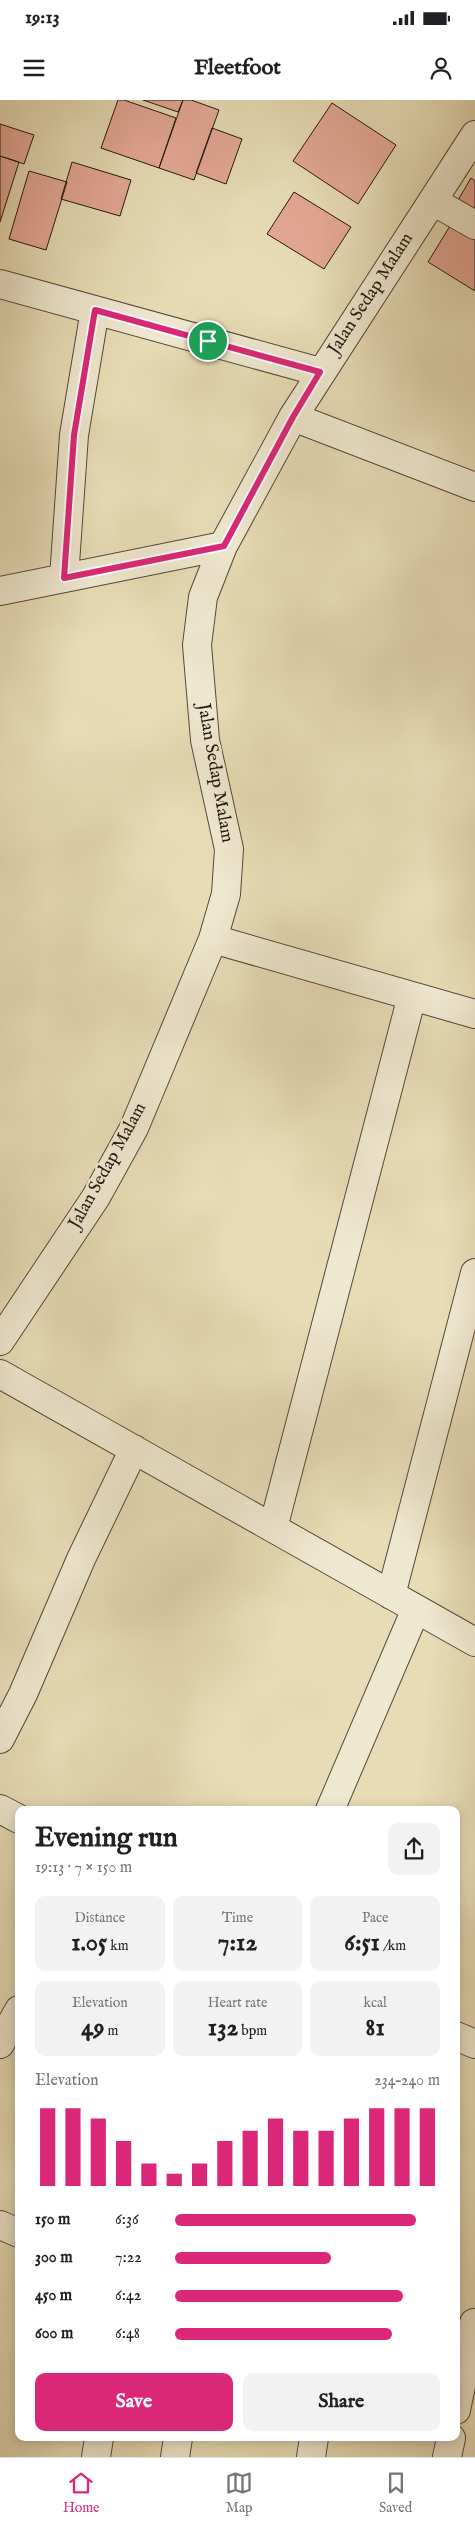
<!DOCTYPE html>
<meta charset="utf-8">
<style>
body{margin:0;font-family:"IM FELL English",serif;background:#f2f2f2;color:#202124;height:100vh;display:flex;flex-direction:column;font-size:19px;white-space:nowrap}
*{box-sizing:border-box;margin:0}
p{font-size:16px;color:#757577}
.icon{flex:none;width:28px;height:28px;fill:none;stroke:currentColor;stroke-width:2;stroke-linecap:round;stroke-linejoin:round}
.map{position:relative;flex:1;overflow:hidden}
.drawer{position:absolute;left:15px;top:1706px;width:445px;height:635px;display:flex;flex-direction:column;background:#fff;border-radius:10px;box-shadow:0 2px 12px #0003}
.drawer>*{flex:none}
.pin{position:absolute;display:grid;place-items:center;width:42px;height:42px;color:#fff;margin:-21px;border:2px solid #fff;border-radius:50%;box-shadow:0 1px 5px #0007}
.round{display:grid;place-items:center;flex:none;width:52px;height:52px;border-radius:10px;background:#f2f2f2}
.head{display:flex;align-items:center;justify-content:space-between;height:85px;padding:0 20px}
h1{font-size:28px;font-weight:800;line-height:38px}
.metrics{display:grid;grid-template-columns:repeat(3,1fr);gap:8px;height:85px;padding:5px 20px}
.metrics div{display:grid;align-content:center;border-radius:10px;background:#f2f2f2;text-align:center}
.metrics b{font-size:25px;font-weight:800}
.metrics small{font-size:14px;font-weight:400}
.metrics p{font-size:14px}
.chart{height:140px;padding:10px 20px}
.chart p{display:flex;justify-content:space-between}
.chart svg{width:100%;height:90px;margin-top:5px;stroke:#db2777;stroke-width:6}
.cta{display:flex;gap:10px;margin-top:auto;padding:10px 20px}
.cta a{flex:1;height:58px;border-radius:10px;background:#db2777;color:#fff;font-size:20px;font-weight:800;line-height:58px;text-align:center}
.cta a+a{background:#f2f2f2;color:#202124}
ul{padding:0 20px;list-style:none;font-size:16px}
li{display:grid;grid-template-columns:80px 60px 1fr;align-items:center;height:38px}
li i{height:12px;border-radius:6px;background:#db2777}
.status{display:flex;justify-content:space-between;align-items:center;height:35px;padding:0 25px;background:#fff;direction:ltr}
.status svg{height:14px;fill:currentColor}
header{display:flex;justify-content:space-between;align-items:center;height:65px;padding:0 20px;background:#fff;font-size:22px;font-weight:800}
.tab-bar{display:flex;justify-content:space-around;align-items:center;height:70px;border-top:1px solid #e0e0e0;background:#fff;font-size:14px;color:#757577}
.tab-bar a{display:grid;justify-items:center;gap:2px}
.tab-bar .selected{color:#db2777}
.map>svg:first-child{display:block}
</style>
<div class="status"><b>19:13</b><svg viewBox="0 0 49 12"><path d="M0 12V9h3v3zM5 12V6h3v6zM10 12V3h3v9zM15 12V0h3v12zM26 1h20v11H26zM47 4h2v5h-2z"/></svg></div>
<header><svg class="icon" aria-label="menu" viewBox="0 0 24 24"><path d="M4 6h16M4 12h16M4 18h16"/></svg>Fleetfoot<svg class="icon" aria-label="person" viewBox="0 0 24 24"><circle cx="12" cy="8" r="4"/><path d="M4 21q1-7 8-7t8 7"/></svg></header>
<div class="map">
<svg width="475" height="2357" viewBox="0 0 475 2357">
<rect width="100%" height="100%" fill="#e7dcb6"/>
<filter id="stains"><feTurbulence type="fractalNoise" baseFrequency=".004" numOctaves="4"/><feColorMatrix values="0 0 0 0 .2 0 0 0 0 .09 0 0 0 0 .02 0 0 0 .5 -.17"/></filter>
<radialGradient id="worn" r=".72"><stop offset=".6" stop-color="#630" stop-opacity="0"/><stop offset="1" stop-color="#630" stop-opacity=".3"/></radialGradient>
<path fill="#e4a896" stroke="#221811" d="M118 0H124L176 18 159 68 101 48Z
M143 0H183L178 12Z
M183 0H191L219 10 194 80 159 68Z
M332 3 396 45 358 104 293 61Z
M0 24 34 35 24 64 0 56Z
M212 28 242 39 226 84 196 73Z
M0 56 19 62 0 122Z
M72 62 131 80 120 116 61 99Z
M29 71 67 82 46 150 9 139Z
M471 78 475 81V119L454 107Z
M294 92 351 127 324 169 267 134Z
M453 121 475 134V191L428 162Z"/>
<g fill="none" stroke-linecap="round" stroke-linejoin="round">
<g stroke="#53493a" stroke-width="30">
<path id="minor" d="M433 101 475 125
M0 184 320 272
M293 317 475 387
M64 478 74 335 95 210
M0 491 223 446
M213 839 475 914
M0 1241 96 1097 134 1028 213 839 226 794 229 749 205 640 197 545 203 497 223 446 293 317 475 35
M0 1274 475 1542
M273 1428 412 896
M391 1495 475 1173
M0 1639 23 1594 81 1459 134 1349
M0 1709 19 1719
M330 1710 416 1509
M456 1936 475 1944
M0 1944 19 1910
M0 2125 19 2133
M456 2310 474 2223
M96 2357 99 2338
M175 2357 178 2338
M311 2357 314 2338
M447 2357 451 2338"/>
</g>
<use href="#minor" stroke="#efe8d0" stroke-width="28"/>
</g>
<g fill="none" stroke-linecap="round" stroke-linejoin="round">
<g stroke="#fff" stroke-width="10">
<path id="route" d="M95 210 320 272 293 317 224 446 64 478 74 335Z"/>
</g>
<use href="#route" stroke="#db2777" stroke-width="6"/>
</g>
<g text-anchor="middle" dominant-baseline="central" stroke-width="5" stroke-linejoin="round" paint-order="stroke">
<g font-size="18" fill="#221811" stroke="#efe8d0">
<text transform="translate(371 194) rotate(-57)">Jalan Sedap Malam</text>
<text transform="translate(215 673) rotate(80)">Jalan Sedap Malam</text>
<text transform="translate(108 1066) rotate(-61)">Jalan Sedap Malam</text>
</g>
</g>
<rect width="100%" height="100%" filter="url(#stains)"/>
<rect width="100%" height="100%" fill="url(#worn)"/>
</svg>
<div class="pin" style="left:208px;top:241px;background:#1e9e55"><svg class="icon" aria-label="arrive" viewBox="0 0 24 24"><path d="M6 21V4h12l-3 4 3 4H6"/></svg></div>
<section class="drawer">
<div class="head"><div><h1>Evening run</h1><p>19:13 · 7 × 150 m</p></div><a class="round"><svg class="icon" aria-label="share" viewBox="0 0 24 24"><path d="M12 15V3M7 8l5-5 5 5M5 13v7h14v-7"/></svg></a></div>
<div class="metrics">
<div><p>Distance</p><b>1.05<small> km</small></b></div>
<div><p>Time</p><b>7:12</b></div>
<div><p>Pace</p><b>6:51<small> /km</small></b></div>
</div>
<div class="metrics">
<div><p>Elevation</p><b>49<small> m</small></b></div>
<div><p>Heart rate</p><b>132<small> bpm</small></b></div>
<div><p>kcal</p><b>81</b></div>
</div>
<div class="chart"><p><span>Elevation</span>234–240 m</p>
<svg viewBox="0 0 160 44" preserveAspectRatio="none"><path d="M5 44V6M15 44V6M25 44V11M35 44V22M45 44V33M55 44V38M65 44V33M75 44V22M85 44V17M95 44V11M105 44V17M115 44V17M125 44V11M135 44V6M145 44V6M155 44V6"/></svg>
</div>
<ul>
<li><b>150 m</b>6:36<i style="width:91%"></i></li>
<li><b>300 m</b>7:22<i style="width:59%"></i></li>
<li><b>450 m</b>6:42<i style="width:86%"></i></li>
<li><b>600 m</b>6:48<i style="width:82%"></i></li>
</ul>
<div class="cta"><a>Save</a><a>Share</a></div>
</section>
</div>
<nav class="tab-bar">
<a class="selected"><svg class="icon" aria-label="home" viewBox="0 0 24 24"><path d="M3 11l9-7 9 7M6 9v11h12V9"/></svg>Home</a>
<a><svg class="icon" aria-label="map" viewBox="0 0 24 24"><path d="M3 6l6-2 6 2 6-2v14l-6 2-6-2-6 2zM9 4v14M15 6v14"/></svg>Map</a>
<a><svg class="icon" aria-label="saved" viewBox="0 0 24 24"><path d="M7 4h10v16l-5-4-5 4z"/></svg>Saved</a>
</nav>
